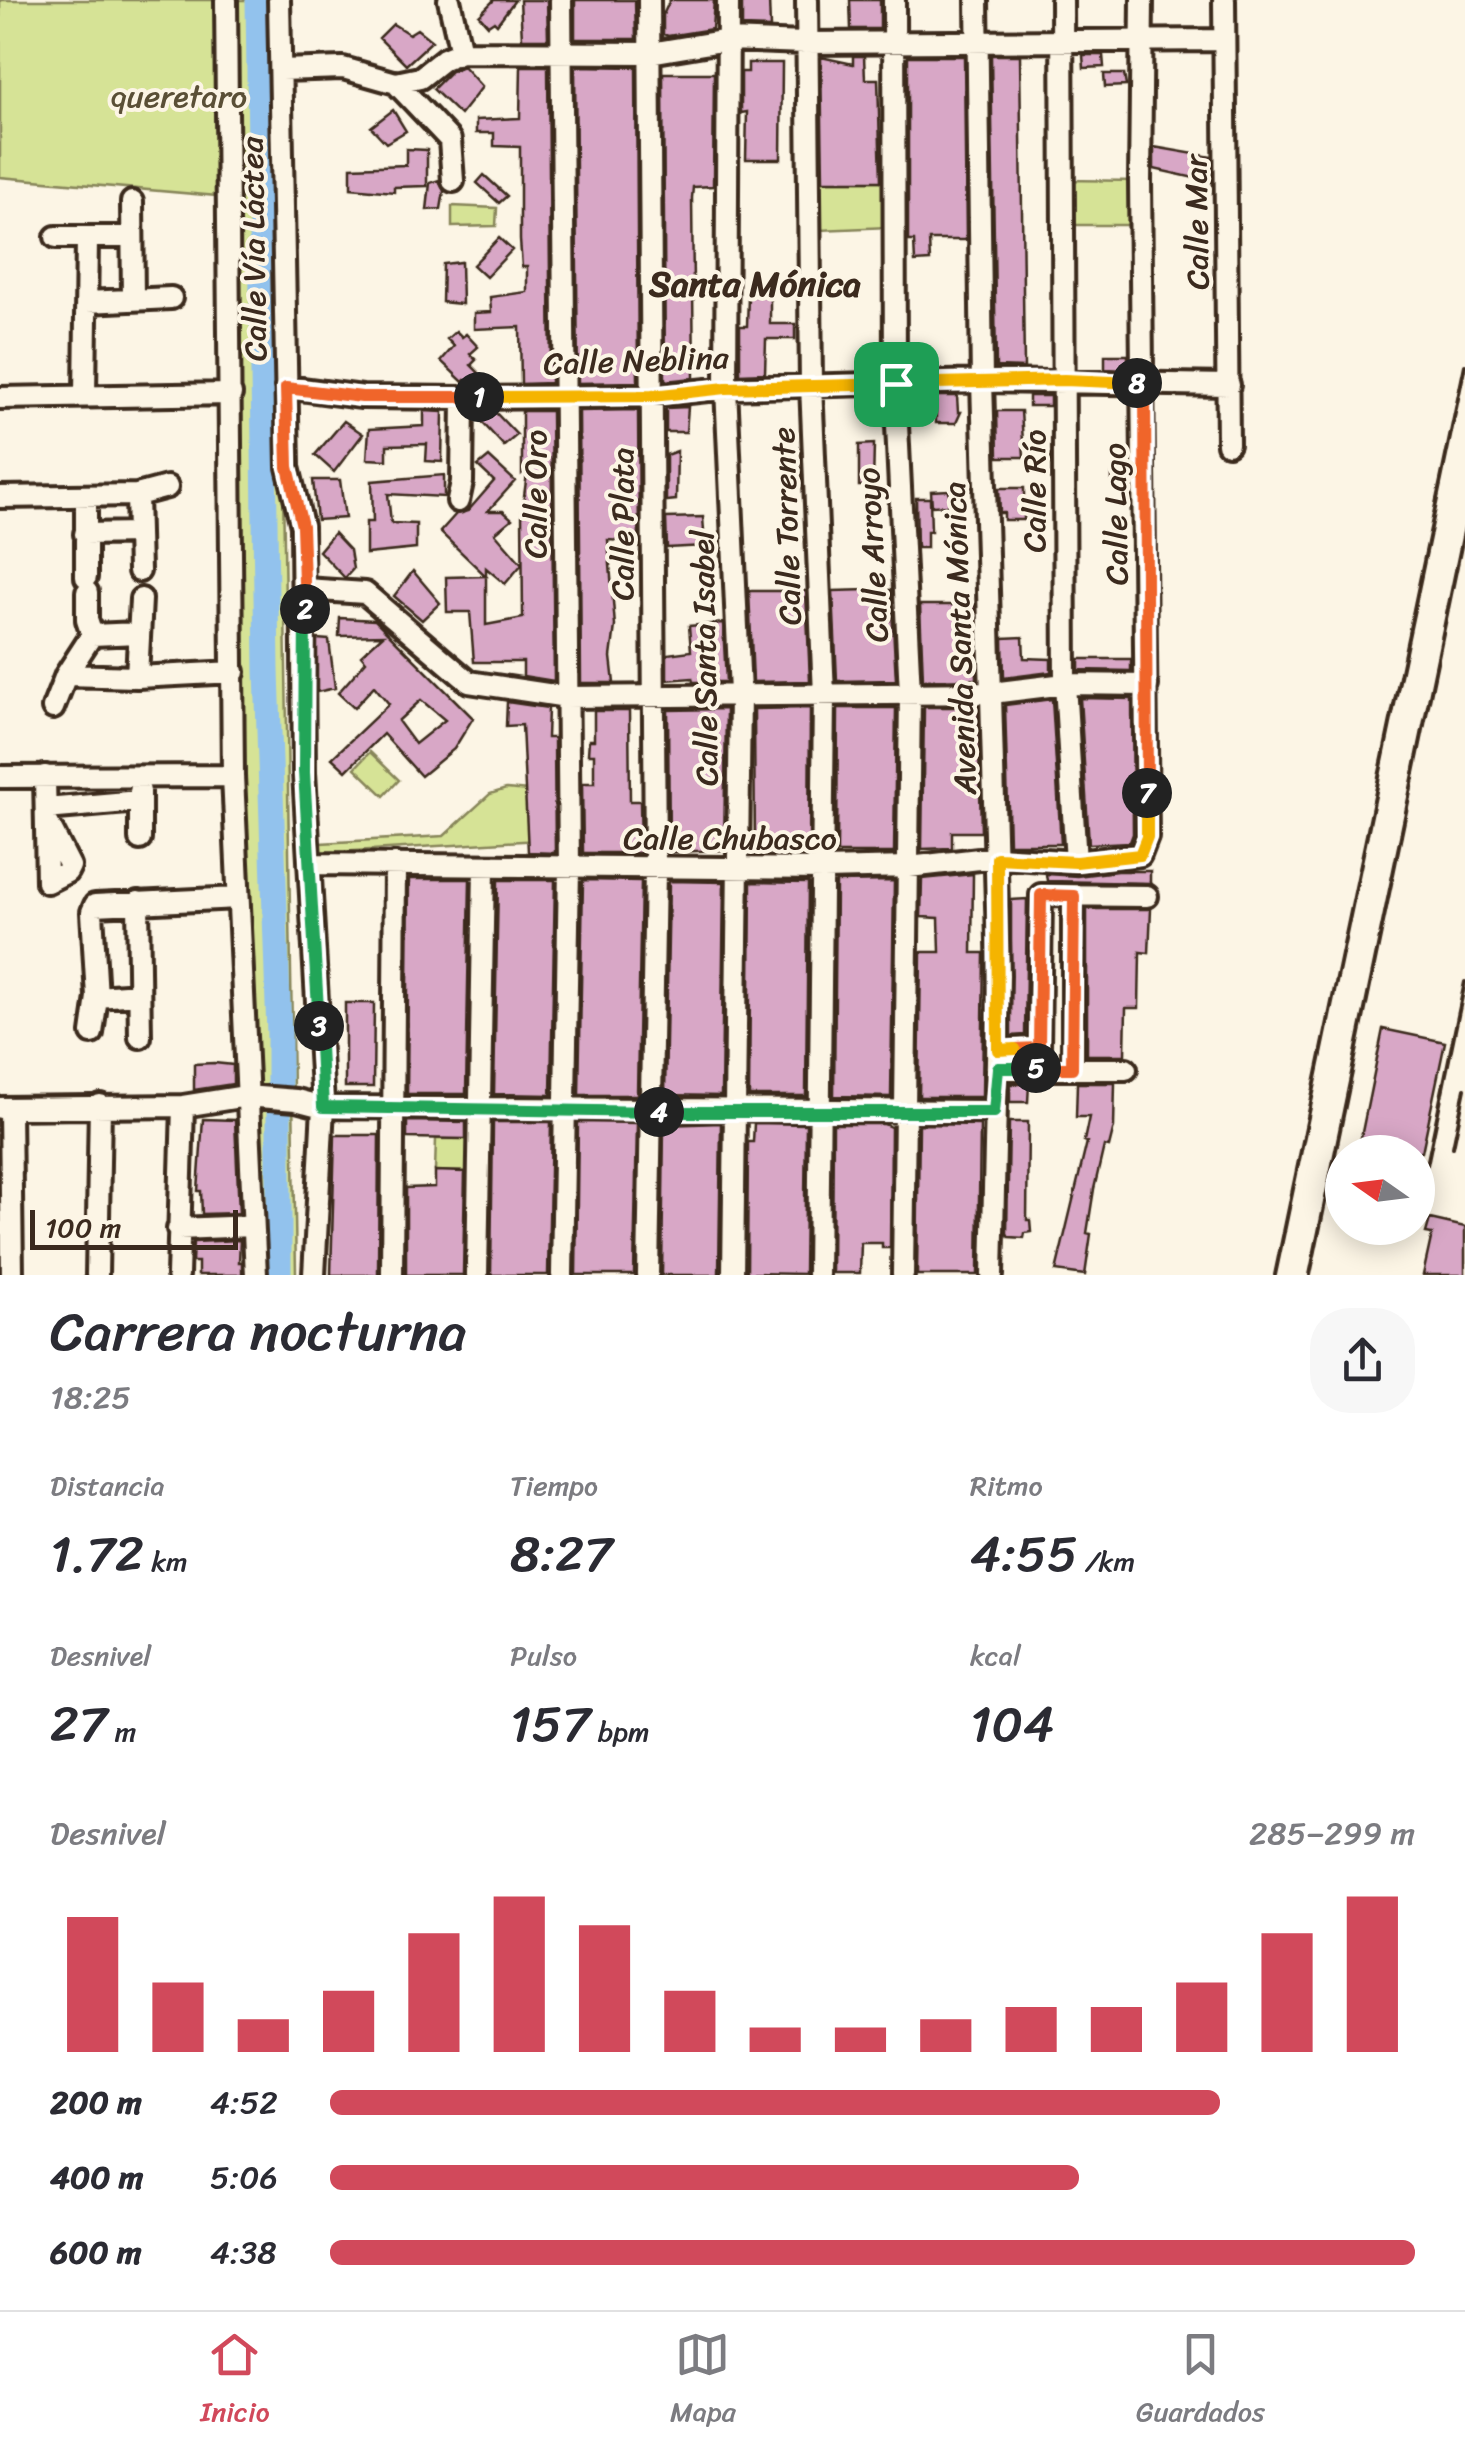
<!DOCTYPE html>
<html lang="es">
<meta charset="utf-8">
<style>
body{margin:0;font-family:Sriracha,sans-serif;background:#f7f7f7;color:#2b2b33;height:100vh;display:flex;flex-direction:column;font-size:38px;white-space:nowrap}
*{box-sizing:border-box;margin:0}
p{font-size:32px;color:#7c7c81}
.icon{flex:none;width:55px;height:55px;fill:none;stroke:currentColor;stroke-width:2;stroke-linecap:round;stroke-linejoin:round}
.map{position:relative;height:1275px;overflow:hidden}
.details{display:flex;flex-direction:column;background:#fff;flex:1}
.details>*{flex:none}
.needle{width:65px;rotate:284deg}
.tools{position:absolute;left:1325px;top:1135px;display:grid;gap:20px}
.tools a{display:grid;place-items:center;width:110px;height:110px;border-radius:50%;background:#fff;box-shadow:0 5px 25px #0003;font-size:50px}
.scale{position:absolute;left:30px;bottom:25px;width:208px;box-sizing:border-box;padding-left:10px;border:5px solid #3b2a1e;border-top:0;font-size:28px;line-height:35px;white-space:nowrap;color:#3b2a1e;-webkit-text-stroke:8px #fcf5e5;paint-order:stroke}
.pin{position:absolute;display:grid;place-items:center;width:85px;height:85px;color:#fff;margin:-42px;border-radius:20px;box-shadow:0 5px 15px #0006}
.km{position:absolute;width:50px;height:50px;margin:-25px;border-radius:50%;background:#222;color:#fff;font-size:28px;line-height:50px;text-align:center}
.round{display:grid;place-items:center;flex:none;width:105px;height:105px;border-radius:40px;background:#f7f7f7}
.summary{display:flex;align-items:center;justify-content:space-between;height:170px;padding:0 50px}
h1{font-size:55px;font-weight:600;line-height:75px}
.stats{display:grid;grid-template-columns:repeat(3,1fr);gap:15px;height:170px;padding:10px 50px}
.stats div{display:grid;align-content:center}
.stats b{font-size:50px;font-weight:600}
.stats small{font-size:28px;font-weight:400}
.stats p{font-size:28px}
.chart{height:280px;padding:20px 50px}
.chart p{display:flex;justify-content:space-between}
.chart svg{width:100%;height:180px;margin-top:10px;stroke:#d1495b;stroke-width:6}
ul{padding:0 50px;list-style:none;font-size:32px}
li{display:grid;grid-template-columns:160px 120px 1fr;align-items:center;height:75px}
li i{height:25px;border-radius:12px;background:#d1495b}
.tab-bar{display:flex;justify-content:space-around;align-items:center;height:140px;border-top:2px solid #e1e1e2;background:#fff;font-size:28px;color:#7c7c81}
.tab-bar a{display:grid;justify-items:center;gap:5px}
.tab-bar .on{color:#d1495b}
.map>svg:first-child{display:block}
</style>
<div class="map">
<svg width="1465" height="1275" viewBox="0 0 1465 1275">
<rect width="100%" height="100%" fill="#fcf5e5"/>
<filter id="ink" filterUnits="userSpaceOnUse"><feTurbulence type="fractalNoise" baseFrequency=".01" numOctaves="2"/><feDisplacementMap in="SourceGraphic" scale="20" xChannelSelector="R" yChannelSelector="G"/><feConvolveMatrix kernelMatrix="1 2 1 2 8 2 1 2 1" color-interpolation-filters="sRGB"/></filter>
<g filter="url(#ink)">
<path fill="#d6e396" stroke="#88865a" stroke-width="2.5" d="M0 0H275L296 1275H259L232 514 228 197 0 177Z
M1063 180 1140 181 1141 225H1064Z
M817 181H888L889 227 819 230Z
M452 206 497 208 496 226 452 227Z
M370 752 399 780 384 796 355 768Z
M506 789 540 792 539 840 304 854 303 844 444 836 490 794Z
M436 1139H471V1172L435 1171Z"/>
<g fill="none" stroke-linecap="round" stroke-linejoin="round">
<path stroke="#92c2ed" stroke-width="25" d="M258 0 267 670 279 1035V1275"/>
</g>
<path fill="#d8a7c6" stroke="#3b2a1e" stroke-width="2.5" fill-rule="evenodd" d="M494 0H515L497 24 494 21 488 25 479 15Z
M520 0H547L548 39H522Z
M575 0H635L636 39H575Z
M670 0H714L712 29 668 36 663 34V15Z
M742 0H769L770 28 742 27Z
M850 0H880V29H851Z
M393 24 409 34 417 29 432 41 406 65 379 38Z
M991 55H1020L1024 368 996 367Z
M1083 55H1103L1104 67 1084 68Z
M853 56H864L865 79H878L881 181H823L821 57 853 64Z
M908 56H964L966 240H929L930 261 915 262 914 241H908Z
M748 63H782L781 159H746L747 112 741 113V72H748Z
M463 66 482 87 460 115 433 89 451 71Z
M521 66H548L551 383 521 384 520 327 474 329V313L491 312 490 297 527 292V267H522L520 240V147L494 146V133H476V120L520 118Z
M575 66 636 67 638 382 578 383Z
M663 73H714L713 186 693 187 692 198 694 378 665 381Z
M1104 74H1124L1126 86 1105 87Z
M393 110 406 131 386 143 371 127Z
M1154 147 1212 157V182L1154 169Z
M406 149 427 150V186L394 187V192L351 188V167L406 165Z
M484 175 507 196 499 203 477 183Z
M439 180 444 191 441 209 427 210 430 183Z
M499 238 512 250 486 277 473 265Z
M461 262 462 304 442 302 443 264Z
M748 296H770V324H795V339H766L765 373 740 374V326H747Z
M456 331 462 337 466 334 478 347 470 354 476 360 471 365 479 373 468 383 465 380 463 382 441 361 454 346 447 339Z
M1105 355H1128V370L1105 369Z
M936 396H957L958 412H961L956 423H936Z
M1029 396H1050V406H1029Z
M688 407 686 432H666V408Z
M638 410 639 542 608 540 615 626 611 657 614 683H581L579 411Z
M424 411 443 412 442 462 426 461 427 444 387 445V460L367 459 369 429 424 426Z
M489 411H494L517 435 504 446 480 420Z
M522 411H551L554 681 523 676V662H474L470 612H447L446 577 486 576 440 532 456 514 468 511 494 481 478 466 489 457 515 481 488 511H503L512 519 495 533 522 564 505 584 486 568V625L523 618 522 511 528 466 522 473Z
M997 411H1021L1024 457H998Z
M344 421 363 434 334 472 315 455Z
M874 444 873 486H859V445Z
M677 451 676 500 666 501V455Z
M1112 474H1129L1130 488H1112Z
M444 475V497L388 494 391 523 416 524V549L366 554V522H373L372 481Z
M313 480H340L345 518 317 520Z
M999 488H1024V520H1004V513H1000Z
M949 490V505L932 506 931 491Z
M916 498H930L931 531H927V548H917Z
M703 517 705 546 667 548 666 518Z
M334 533 350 550 353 569 345 578 319 551Z
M413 571 440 603 422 620 394 596Z
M868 590H891L896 680 837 681 833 591Z
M749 591H806L810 681 753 682Z
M920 605H975L977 679 923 680Z
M340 618 375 620 473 718 454 749 421 776 383 734 346 771 332 758 389 704 374 686 354 708 338 693 366 661 361 655 383 635 339 636ZM421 700 445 720 415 744 398 721Z
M723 623 726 682H693L692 678 667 680V654L691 651 689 626Z
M1023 637 1024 658 1051 659V672L1004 678 1003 638Z
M317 639 329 640 335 688 317 692Z
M1079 659H1131V671L1079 670Z
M1080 698 1132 699 1133 834 1130 842 1089 844Z
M1052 699 1061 844H1009L1005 705Z
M507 702 548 708 547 738H554L555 853 528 852 522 725 506 726Z
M924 707H978L981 832H952V848L922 849Z
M810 708 809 850 755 853 754 709Z
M838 708H896L894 853H837Z
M726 709 724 850 669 852 668 710Z
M594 711H629L630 801H640L641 853H583L582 783H594V754H588L589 740H594Z
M1117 871H1150V883L1047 881 1046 874 1077 876Z
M973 874 972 953H984L982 1097H919L921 952H940L939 918 921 917 922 879Z
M409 879H470L466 1094H407Z
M498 880H555L551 1095 494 1094Z
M583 880 641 881 637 1095H579Z
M669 881 724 882 721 1096 665 1095Z
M894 881 891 1097 834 1096 836 882Z
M751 882 808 883 806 1096H749Z
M1027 899 1025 1035 1011 1036V900Z
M1087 909H1151L1149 953 1140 952 1139 1008H1126L1125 1055H1087Z
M345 1003H374L373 1087H345Z
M1383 1029 1445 1042 1422 1152H1358Z
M214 1063 233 1065V1084L194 1090V1064Z
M1077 1083H1115L1114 1127 1109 1147 1104 1146 1094 1189 1087 1233 1091 1234 1085 1275 1056 1271 1087 1142 1084 1141 1089 1117H1076Z
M1010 1084H1029L1028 1102H1010Z
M203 1119 235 1120 239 1213 202 1214 201 1191H198Z
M407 1121 466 1122V1139L407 1138Z
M493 1122H551L548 1275H491Z
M578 1122 637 1123 634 1275H576Z
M1009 1122H1028L1027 1220H1030L1031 1232 1025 1233 1024 1238 1009 1237 1007 1233Z
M721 1123 719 1275H662L664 1125Z
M754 1123 806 1124 804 1274 747 1273 748 1142H753Z
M833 1124H884L891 1127 890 1248H882V1243H861L860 1273H832Z
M919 1124 980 1125 978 1275H917Z
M335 1135H379L378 1275H331Z
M435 1171 465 1172 463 1275H406V1188L435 1187Z
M1430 1219 1465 1227V1275H1423L1432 1234 1426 1233Z
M240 1240 239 1262H242V1275H198V1262H192L193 1242Z"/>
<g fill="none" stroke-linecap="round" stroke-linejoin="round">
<g stroke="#3b2a1e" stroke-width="28">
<path id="minor" d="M226 0 233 776 256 1275
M279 0 288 467 302 526 304 772 323 1107 314 1275
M449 0 461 52
M561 0 569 867 562 1275
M728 0 726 388 740 693 733 1275
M807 0 811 385 824 695 818 1275
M894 0 895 384 910 693 903 1275
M977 0 982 381 999 975 992 1275
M1062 0 1065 684 1076 862
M1224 0 1228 444
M281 70 343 68 396 83 420 78 444 59 461 52 650 53 728 40 805 43 1224 40
M396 83 450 140 453 181
M132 202 133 299
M56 237H132
M87 302 171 298
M286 387 362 397 463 398 652 396 726 388 982 381 1229 385
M85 396 87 238
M0 398 231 394
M137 495 139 571
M0 497 137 495 167 487
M458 501 462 482 463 398
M85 534 138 533
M86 577V496
M305 589 365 593 469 682 567 697 992 693 1065 684 1147 685
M92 635 138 633
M66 675 137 677 234 672
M137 677 141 599
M53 708 66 675 92 635 87 620V592
M45 776 47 882 67 872 70 866 47 821
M0 777 233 776
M46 809 139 801
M140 839V791
M310 864 823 869 909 867 997 857 1076 862 1140 855 1147 837 1140 181 1142 0
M138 902 140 1037
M97 997 139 994
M92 1033 97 997 92 912 95 905 238 898
M998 1050 1039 1048 1041 895 1147 896
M1073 1068V897
M997 1069H1126
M0 1108 183 1106 246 1096 296 1100 323 1107 994 1111
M10 1109 12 1275
M178 1229 253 1226
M97 1275 100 1105
M178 1275 183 1106
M392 1275 395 864
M477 1275 484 866
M648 1275 655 868 649 0"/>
</g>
<use href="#minor" stroke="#fcf5e5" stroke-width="20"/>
<path stroke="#3b2a1e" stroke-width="4" d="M1453 1147 1465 1089
M1427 1165 1465 982
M1275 1275 1465 365
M1310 1275 1465 527"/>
</g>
</g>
<g fill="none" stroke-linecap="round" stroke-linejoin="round" filter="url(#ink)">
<g stroke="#fff" stroke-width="20">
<path id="split-1" d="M479 397 652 396 726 388 896 384"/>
</g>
<g stroke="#fff" stroke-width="20">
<path id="split-2" d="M305 609 302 526 288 467 286 388 362 397H479"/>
</g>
<g stroke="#fff" stroke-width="20">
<path id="split-3" d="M305 609 304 772 319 1026"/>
</g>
<g stroke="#fff" stroke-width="20">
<path id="split-4" d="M319 1026 323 1107 659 1112"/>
</g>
<g stroke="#fff" stroke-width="20">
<path id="split-5" d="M659 1112H994L998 1068H1036"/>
</g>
<g stroke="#fff" stroke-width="20">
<path id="split-6" d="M1015 1049 1039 1048 1041 895 1074 896 1072 1068H1036"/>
</g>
<g stroke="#fff" stroke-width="20">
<path id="split-7" d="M1015 1049 998 1050 997 858 1076 862 1140 855 1147 837V793"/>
</g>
<g stroke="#fff" stroke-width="20">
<path id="split-8" d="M1137 383 1145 384 1147 793"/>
</g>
<g stroke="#fff" stroke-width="20">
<path id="split-9" d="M896 384 1064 380 1137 383"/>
</g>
<use href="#split-1" stroke="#f5b400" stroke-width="12"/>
<use href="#split-2" stroke="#f0652b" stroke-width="12"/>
<use href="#split-3" stroke="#22a559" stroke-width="12"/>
<use href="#split-4" stroke="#22a559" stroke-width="12"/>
<use href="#split-5" stroke="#22a559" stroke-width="12"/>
<use href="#split-6" stroke="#f0652b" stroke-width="12"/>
<use href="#split-7" stroke="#f5b400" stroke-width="12"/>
<use href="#split-8" stroke="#f0652b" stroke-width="12"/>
<use href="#split-9" stroke="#f5b400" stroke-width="12"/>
</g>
<g text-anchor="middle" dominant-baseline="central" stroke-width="8" stroke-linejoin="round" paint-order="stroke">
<g font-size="32" fill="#5a4f36" stroke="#fcf5e5">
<text x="179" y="96">queretaro</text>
</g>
<g font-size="32" fill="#3b2a1e" stroke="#fcf5e5">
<text transform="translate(1197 222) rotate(-91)">Calle Mar</text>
<text transform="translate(254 249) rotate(-91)">Calle Vía Láctea</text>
<text transform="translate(636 361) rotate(-2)">Calle Neblina</text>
<text transform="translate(1034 491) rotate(-90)">Calle Río</text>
<text transform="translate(535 494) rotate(-90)">Calle Oro</text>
<text transform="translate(1116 514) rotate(-91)">Calle Lago</text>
<text transform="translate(622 524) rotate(-90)">Calle Plata</text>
<text transform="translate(787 526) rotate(-92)">Calle Torrente</text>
<text transform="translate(873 555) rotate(-93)">Calle Arroyo</text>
<text transform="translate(960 638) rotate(-92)">Avenida Santa Mónica</text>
<text transform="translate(705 658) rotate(-91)">Calle Santa Isabel</text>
<text x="730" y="838">Calle Chubasco</text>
</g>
<g font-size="35" font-weight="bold" fill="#3b2a1e" stroke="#fcf5e5">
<text x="755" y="284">Santa Mónica</text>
</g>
</g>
</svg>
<div class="tools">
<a><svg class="needle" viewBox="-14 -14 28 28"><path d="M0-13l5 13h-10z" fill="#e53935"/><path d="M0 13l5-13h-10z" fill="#7c7c81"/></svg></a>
</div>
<div class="scale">100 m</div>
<div class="pin" style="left:896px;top:384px;background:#1e9e55"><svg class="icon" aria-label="arrive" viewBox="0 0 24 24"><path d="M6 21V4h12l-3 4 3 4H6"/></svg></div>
<b class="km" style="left:479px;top:397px">1</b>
<b class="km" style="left:305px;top:609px">2</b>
<b class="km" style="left:319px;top:1026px">3</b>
<b class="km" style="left:659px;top:1112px">4</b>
<b class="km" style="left:1036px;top:1068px">5</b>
<b class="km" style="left:1147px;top:793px">7</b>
<b class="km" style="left:1137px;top:383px">8</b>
</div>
<section class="details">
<div class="summary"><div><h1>Carrera nocturna</h1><p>18:25</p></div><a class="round"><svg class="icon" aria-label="share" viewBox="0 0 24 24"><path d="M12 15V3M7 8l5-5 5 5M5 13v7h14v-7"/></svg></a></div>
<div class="stats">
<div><p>Distancia</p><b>1.72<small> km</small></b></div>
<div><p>Tiempo</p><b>8:27</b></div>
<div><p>Ritmo</p><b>4:55<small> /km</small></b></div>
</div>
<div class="stats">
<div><p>Desnivel</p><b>27<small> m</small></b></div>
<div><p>Pulso</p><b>157<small> bpm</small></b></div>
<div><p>kcal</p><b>104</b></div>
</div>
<div class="chart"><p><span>Desnivel</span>285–299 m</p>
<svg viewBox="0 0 160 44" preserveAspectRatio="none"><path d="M5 44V11M15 44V27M25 44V36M35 44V29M45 44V15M55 44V6M65 44V13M75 44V29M85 44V38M95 44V38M105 44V36M115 44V33M125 44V33M135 44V27M145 44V15M155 44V6"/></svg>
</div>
<ul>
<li><b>200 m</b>4:52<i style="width:82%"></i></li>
<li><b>400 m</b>5:06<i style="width:69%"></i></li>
<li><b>600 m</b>4:38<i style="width:100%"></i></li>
</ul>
</section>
<nav class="tab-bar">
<a class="on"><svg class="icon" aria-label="home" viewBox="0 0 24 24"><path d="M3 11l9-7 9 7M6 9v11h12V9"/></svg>Inicio</a>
<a><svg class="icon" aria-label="map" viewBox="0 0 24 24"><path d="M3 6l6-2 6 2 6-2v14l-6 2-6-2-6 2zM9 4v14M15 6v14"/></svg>Mapa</a>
<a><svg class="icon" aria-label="saved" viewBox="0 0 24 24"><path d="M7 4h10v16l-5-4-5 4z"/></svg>Guardados</a>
</nav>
